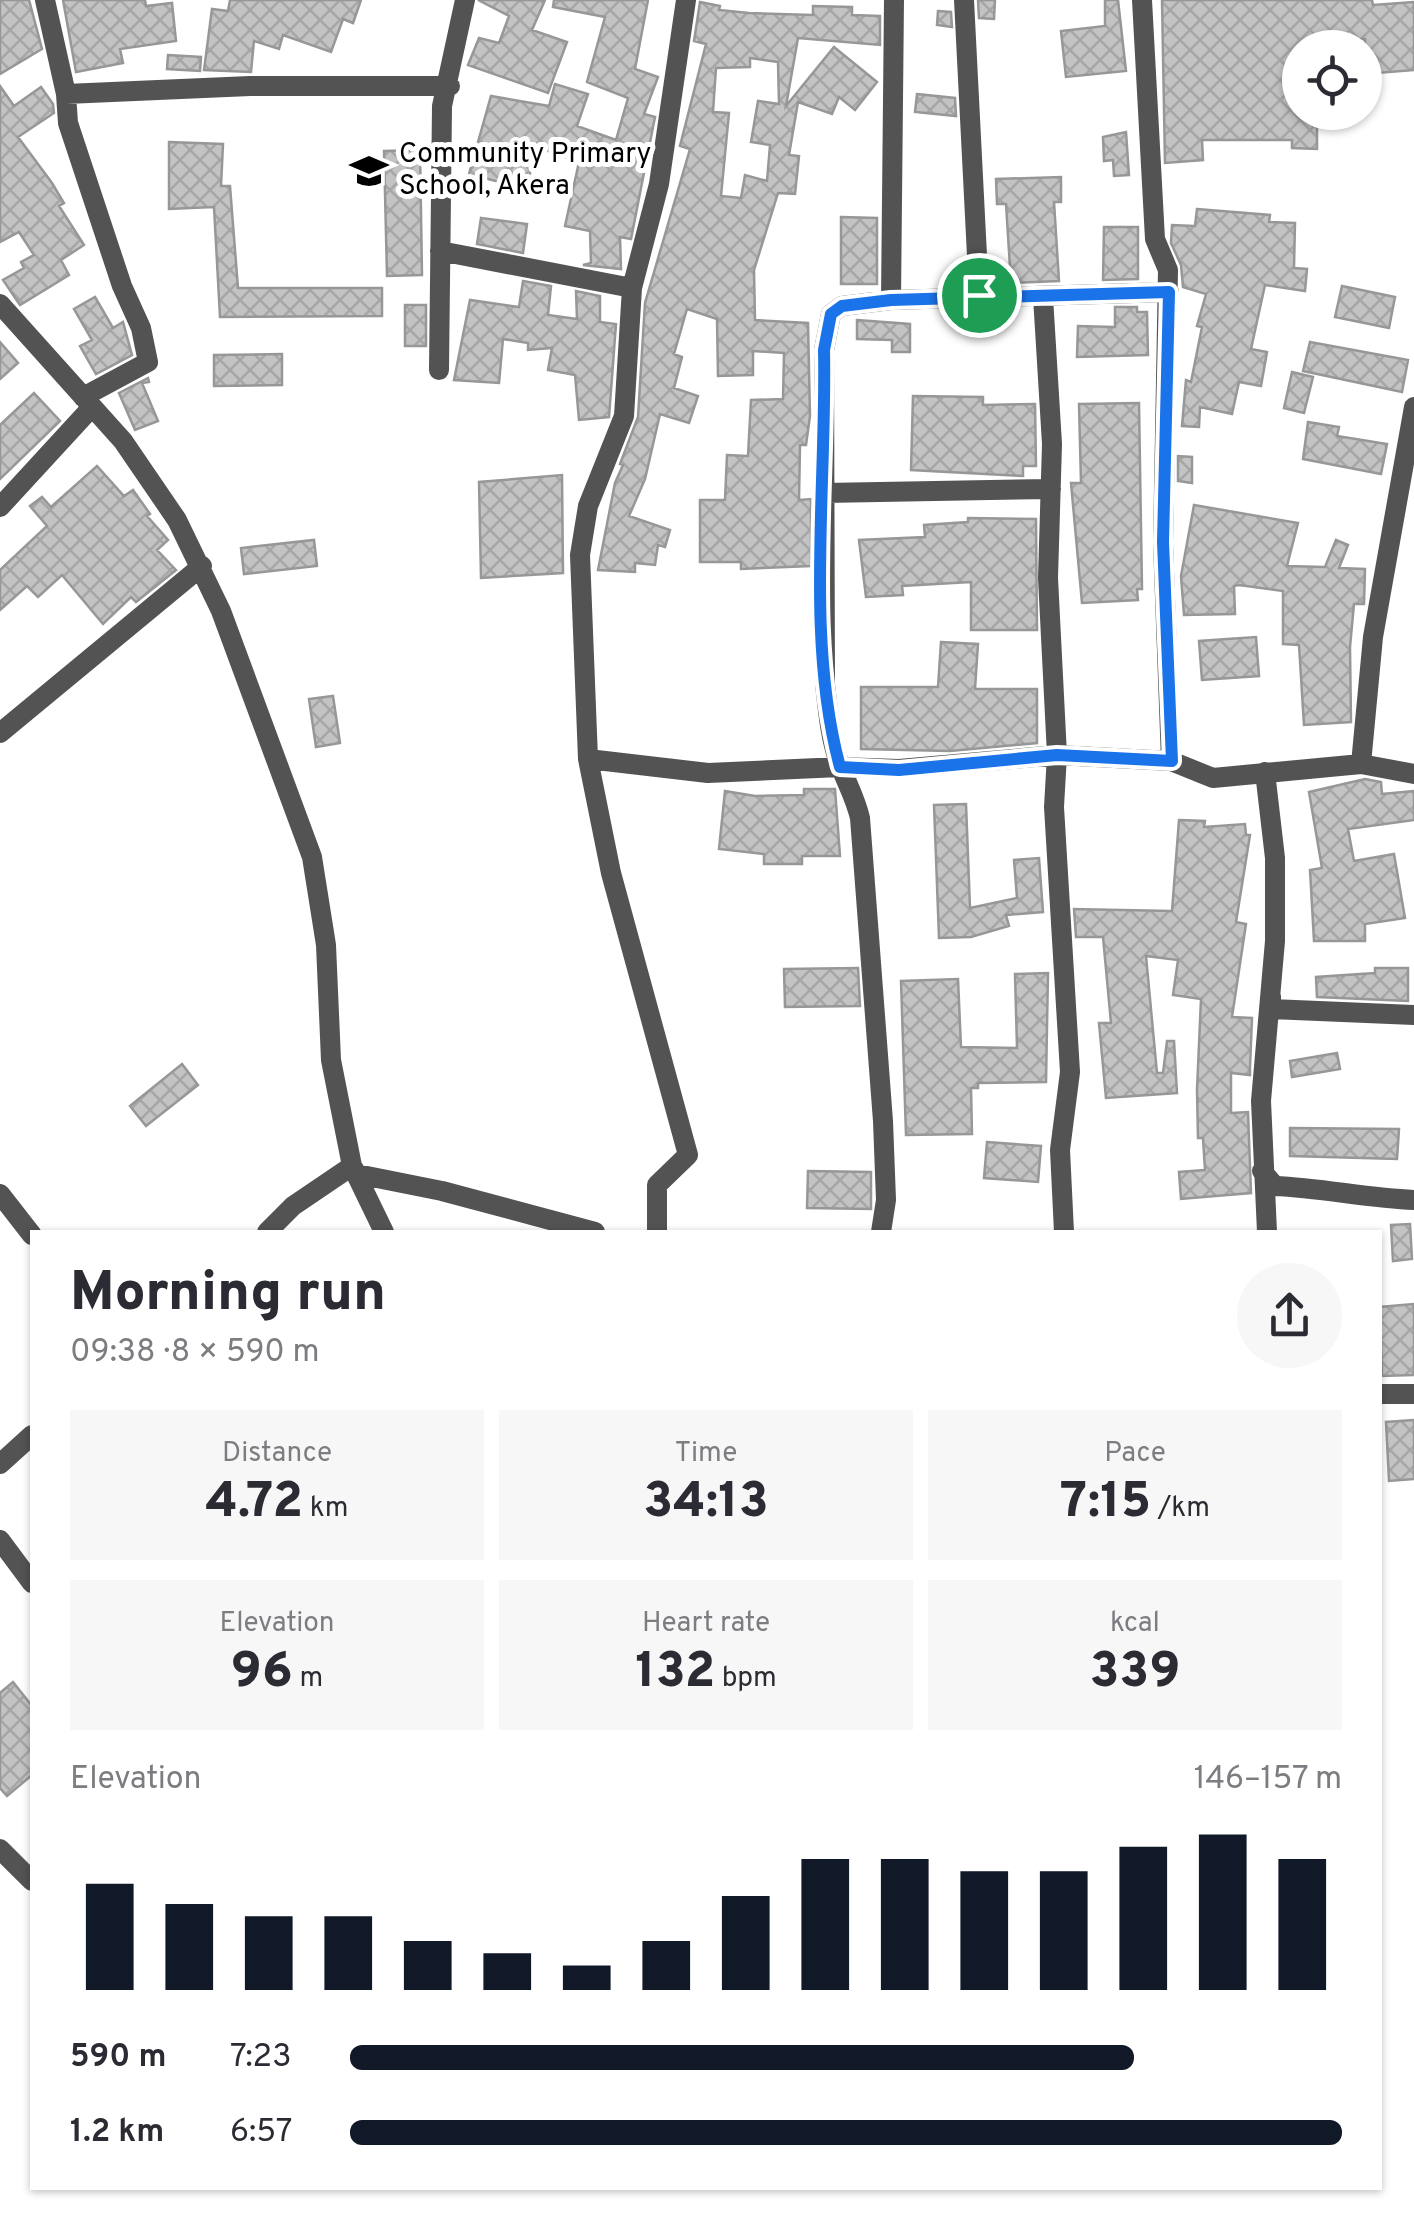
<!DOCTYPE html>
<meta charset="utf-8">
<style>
body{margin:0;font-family:Overpass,sans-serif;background:#f7f7f7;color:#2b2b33;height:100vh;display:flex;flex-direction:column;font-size:38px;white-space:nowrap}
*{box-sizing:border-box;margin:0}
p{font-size:32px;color:#7c7c81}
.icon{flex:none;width:55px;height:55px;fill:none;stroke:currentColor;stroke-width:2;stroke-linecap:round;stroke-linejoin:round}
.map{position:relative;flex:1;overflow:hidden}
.drawer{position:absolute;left:30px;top:1230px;width:1352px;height:960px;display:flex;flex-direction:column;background:#fff;border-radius:0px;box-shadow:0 2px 8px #0004}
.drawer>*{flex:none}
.tools{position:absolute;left:1282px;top:30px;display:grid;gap:20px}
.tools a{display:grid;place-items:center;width:100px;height:100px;border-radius:50%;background:#fff;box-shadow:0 2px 8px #0004;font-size:50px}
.pin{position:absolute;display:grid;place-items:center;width:85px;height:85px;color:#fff;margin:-42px;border:5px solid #fff;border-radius:50%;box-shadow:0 2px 10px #0007}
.round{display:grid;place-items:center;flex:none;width:105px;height:105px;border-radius:52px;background:#f7f7f7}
.headline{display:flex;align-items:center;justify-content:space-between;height:170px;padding:0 40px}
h1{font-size:55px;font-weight:800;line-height:75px}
.stats{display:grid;grid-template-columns:repeat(3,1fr);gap:15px;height:170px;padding:10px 40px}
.stats div{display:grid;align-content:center;border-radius:0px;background:#f7f7f7;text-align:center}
.stats b{font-size:50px;font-weight:800}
.stats small{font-size:28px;font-weight:400}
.stats p{font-size:28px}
.chart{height:280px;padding:20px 40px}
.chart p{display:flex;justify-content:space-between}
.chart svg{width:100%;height:180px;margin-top:10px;stroke:#111827;stroke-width:6}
ul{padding:0 40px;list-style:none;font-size:32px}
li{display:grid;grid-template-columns:160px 120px 1fr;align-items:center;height:75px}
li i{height:25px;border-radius:12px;background:#111827}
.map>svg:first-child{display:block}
</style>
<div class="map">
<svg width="1414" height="2220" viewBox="0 0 1414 2220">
<defs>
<pattern id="building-cross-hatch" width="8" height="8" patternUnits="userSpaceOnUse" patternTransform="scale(2.5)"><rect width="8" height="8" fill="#c3c3c3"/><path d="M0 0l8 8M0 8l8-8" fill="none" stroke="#a6a6a6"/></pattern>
</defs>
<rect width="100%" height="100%" fill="#fff"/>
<path fill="url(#building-cross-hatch)" stroke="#979797" stroke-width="2.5" fill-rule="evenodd" d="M0 0H29L42 49 0 74Z
M63 0H145L146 6 172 3 176 41 120 49 123 63 76 72Z
M230 0H361L353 23 343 19 331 52 283 35 279 49 254 41 251 72 204 70 212 9 228 11Z
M478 0H545L532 30 567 42 548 93 468 65 479 38 499 43 509 16Z
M554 0H648L635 69 658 77 644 114 655 117 631 239 620 237 621 269 583 265 591 263 590 231 565 226 579 162 537 147 526 189 469 174 491 96 549 106 555 84 588 94 577 126 616 140 628 98 587 82 605 17 553 7Z
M978 0H995L994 19 979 18Z
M1105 0H1118L1126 71 1066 77 1061 31 1105 26Z
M1162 0H1372L1373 5 1414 2V70L1365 74V39L1328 41V48H1300V112H1317V149L1292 148V140H1202L1203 160 1165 163Z
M700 2 720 6 719 10 749 13 813 15V6L852 7V15L880 16V45L798 38 786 106 834 47 877 82 855 110 839 97 832 114 798 102 789 155 799 156 795 194 778 193 754 270 755 320 808 323 810 416 806 445H800L799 500 811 499V566L741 569V562H700V500H725L727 455 748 456 751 400 783 399 784 353 753 351V375L718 376 717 319 687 309 674 354 682 357 674 388 698 396 689 423 660 414 645 479 629 516 670 530 665 547 658 545 655 565 635 563V572L598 570 615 483 623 465 620 464 638 417 645 303 690 149 680 146 706 44 694 41ZM750 58 778 62 779 104 758 101 751 142 770 145 767 181 745 175 741 198 721 196 729 113 713 112 716 68 750 67Z
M938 11 951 12 952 27 937 25Z
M168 55 201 57 200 71 167 69Z
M0 86 14 106 41 87 53 104 54 113 18 137 52 183 64 203 59 206 84 245 61 260 69 275 20 305 3 280 24 268 21 262 34 255 19 232 0 242Z
M917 94 955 98 956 116 915 112Z
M1126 132 1129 175 1114 176 1113 160 1104 161 1103 137Z
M169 142 223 144 221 186H230L238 288H382V316L220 317 214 207 169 209Z
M420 150 422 275 387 276 384 151Z
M1061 177V202H1054L1059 281 1011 283 1006 204H997L996 179Z
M1197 209 1270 215 1269 222 1295 223 1294 268 1307 269 1305 291 1265 285 1251 349 1267 352 1261 386 1239 382 1232 414 1200 407 1199 427 1182 426 1186 380 1191 382 1202 327 1197 326 1206 294 1183 287 1181 265 1171 243 1172 225 1195 226Z
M841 217 877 218V284H841Z
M481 218 527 224 523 253 477 244Z
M1104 227H1138V279L1103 280Z
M523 281 551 286 548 315 577 319 576 291 600 296V322L616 324 609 417 579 420 575 375 548 370 552 348 528 350V343L503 339 499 383 454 380 470 300 519 307Z
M1342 286 1395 297 1389 328 1335 317Z
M95 297 113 328 123 322 132 355 96 374 80 346 92 340 74 309Z
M405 305H426V346H405Z
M1115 307H1137V312H1147L1148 355 1077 357 1078 326 1115 327Z
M857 320 910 324V352H892V340L857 339Z
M0 342 18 363 0 379Z
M1310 342 1408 360 1402 392 1303 371Z
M282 354V385L214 386V355Z
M1292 372 1313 377 1304 413 1284 408Z
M148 378 149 382 142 383 158 421 135 430 119 393Z
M34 393 60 421 0 479V425Z
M913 396 983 397V405L1035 404 1036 466H1023V476L911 470Z
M1139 403 1142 589H1137L1138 600 1082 603 1071 483H1081L1079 404Z
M1308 422 1339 427 1337 436 1387 444 1381 474 1303 459Z
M1192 457V483L1178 481V456Z
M97 466 124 496 133 490 150 514 147 516 168 540 157 550 176 570 136 602 131 597 103 624 62 575 38 597 27 586 0 610V570L47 526 30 506 42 497 51 507Z
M562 475 563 573 481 578 479 482Z
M1194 505 1298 523 1287 566 1325 567 1336 540 1348 545 1339 568 1365 569 1364 604H1354L1350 647 1351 722 1304 725 1299 645 1283 644V591L1239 585 1234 586 1235 614 1184 615 1181 576Z
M968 518 1036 519 1037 630H971V582L902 586 903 595 866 597 859 540 925 537 924 525 968 522Z
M314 540 317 566 244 574 241 548Z
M1256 637 1259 676 1202 680 1199 641Z
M941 642 978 644 975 689H1037V743L950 751 861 749V687H938Z
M333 696 340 743 316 747 309 699Z
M1365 779 1381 782 1382 794 1414 791V820L1348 829 1354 861 1394 854 1405 918 1365 924V941H1314L1310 870 1322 868 1309 792Z
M804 789H835L840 856H802V864H764V854L719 849 725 791 755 796 804 795Z
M966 804 970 908 1017 898 1014 860 1039 858 1043 912 1006 915 1009 926 971 937 939 938 934 805Z
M1179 820 1205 821 1204 827 1245 824 1246 835H1250L1236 922 1246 924 1232 1017 1252 1018 1250 1068V1075L1231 1073V1113L1248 1112 1251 1193 1181 1199 1179 1172 1205 1170 1203 1138H1198L1197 1090 1201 999 1173 995 1178 960 1146 956 1157 1073H1163L1167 1041H1174L1177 1093 1106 1098 1099 1023H1111L1103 937H1076L1074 909 1172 911Z
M858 968 860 1006 785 1007 784 969Z
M1375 968H1408V1001L1317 997 1316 977 1375 973Z
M1048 973 1046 1082 978 1083V1088H971L972 1134 906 1135 901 981 958 979 961 1047 1017 1048 1015 974Z
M1337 1053 1340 1069 1292 1077 1290 1061Z
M182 1064 198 1085 146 1126 130 1106Z
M1290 1128 1399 1129 1397 1159 1290 1156Z
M987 1142 1041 1146 1038 1182 984 1178Z
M808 1171 871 1172V1209L807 1208Z
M1410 1224 1412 1259 1393 1261 1391 1225Z
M1414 1304V1375L1382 1376 1380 1307Z
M1414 1420V1479L1389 1481 1386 1422Z
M13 1682 32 1706V1775L7 1796 0 1788V1693Z"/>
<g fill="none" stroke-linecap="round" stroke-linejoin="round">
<path stroke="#535353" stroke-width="20" d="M45 0 66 94 68 123 122 286 141 328 148 362 83 397
M964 0 979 295
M1142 0 1155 239 1168 270 1163 543 1171 761
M66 94 250 86H450
M440 251 632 288
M1043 297 1052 444 1048 578 1057 755 1054 807 1070 1072 1060 1150 1064 1232
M891 300 894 0
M0 304 123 441 177 520 221 611 312 857 326 945 331 1060 352 1166 384 1232
M439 370 442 106 465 0
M824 493 1051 489
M0 507 92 407
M0 733 202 566
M588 759 708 773 840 767 899 769 1057 755 1171 761 1213 778 1361 764 1414 774
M1361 764 1373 637 1414 407
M1265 772 1275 858V941L1261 1101 1267 1232
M1271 996V1009L1414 1015
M1262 1171 1275 1186C1322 1188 1367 1198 1414 1200
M0 1194 32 1235
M267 1232 293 1206 352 1166 357 1174 442 1191 595 1232
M657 1232V1185L688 1155 611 873 588 759 580 555 588 506 624 416 632 288 659 184 686 0
M881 1232 886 1200 883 1121 860 818C855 797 847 784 840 765 830 739 828 711 825 684L824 350 831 314 842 306 891 300 1169 292
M1380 1394H1414
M0 1464 32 1435
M0 1540 32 1583
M0 1849 32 1881"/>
</g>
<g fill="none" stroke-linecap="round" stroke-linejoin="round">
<g stroke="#fff" stroke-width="20">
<path id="route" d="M1169 292 1163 542 1172 761 1057 755 899 770 840 767C805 638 827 484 824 350L831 314 842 306 891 300Z"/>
</g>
<use href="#route" stroke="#1a73e8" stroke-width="12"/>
</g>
<defs>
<g id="school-bare" transform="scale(3)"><path d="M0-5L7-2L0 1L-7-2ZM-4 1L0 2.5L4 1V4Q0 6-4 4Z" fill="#000" stroke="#fff" stroke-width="2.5" paint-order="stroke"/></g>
</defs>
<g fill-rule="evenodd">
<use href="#school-bare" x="369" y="171"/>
</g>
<g text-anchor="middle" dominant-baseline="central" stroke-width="10" stroke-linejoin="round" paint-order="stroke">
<g font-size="28" fill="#000" stroke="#fff" text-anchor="start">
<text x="399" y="155">Community Primary<tspan x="399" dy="32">School, Akera</tspan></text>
</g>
</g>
</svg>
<div class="tools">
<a><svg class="icon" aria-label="locate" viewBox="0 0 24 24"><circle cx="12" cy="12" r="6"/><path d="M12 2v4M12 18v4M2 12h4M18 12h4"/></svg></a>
</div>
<div class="pin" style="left:979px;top:295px;background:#1e9e55"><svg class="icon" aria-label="arrive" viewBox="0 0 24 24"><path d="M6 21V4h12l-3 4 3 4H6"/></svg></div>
<section class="drawer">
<div class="headline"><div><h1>Morning run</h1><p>09:38 · 8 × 590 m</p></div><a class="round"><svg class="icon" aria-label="share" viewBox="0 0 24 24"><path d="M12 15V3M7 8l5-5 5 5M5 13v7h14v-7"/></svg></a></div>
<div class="stats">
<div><p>Distance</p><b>4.72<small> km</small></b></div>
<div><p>Time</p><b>34:13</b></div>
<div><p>Pace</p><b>7:15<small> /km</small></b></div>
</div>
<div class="stats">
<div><p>Elevation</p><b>96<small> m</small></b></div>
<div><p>Heart rate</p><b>132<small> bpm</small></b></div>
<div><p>kcal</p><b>339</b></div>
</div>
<div class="chart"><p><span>Elevation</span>146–157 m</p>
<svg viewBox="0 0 160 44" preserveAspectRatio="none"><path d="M5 44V18M15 44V23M25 44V26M35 44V26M45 44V32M55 44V35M65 44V38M75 44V32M85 44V21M95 44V12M105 44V12M115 44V15M125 44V15M135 44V9M145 44V6M155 44V12"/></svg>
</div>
<ul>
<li><b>590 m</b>7:23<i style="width:79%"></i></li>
<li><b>1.2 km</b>6:57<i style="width:100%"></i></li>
</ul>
</section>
</div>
